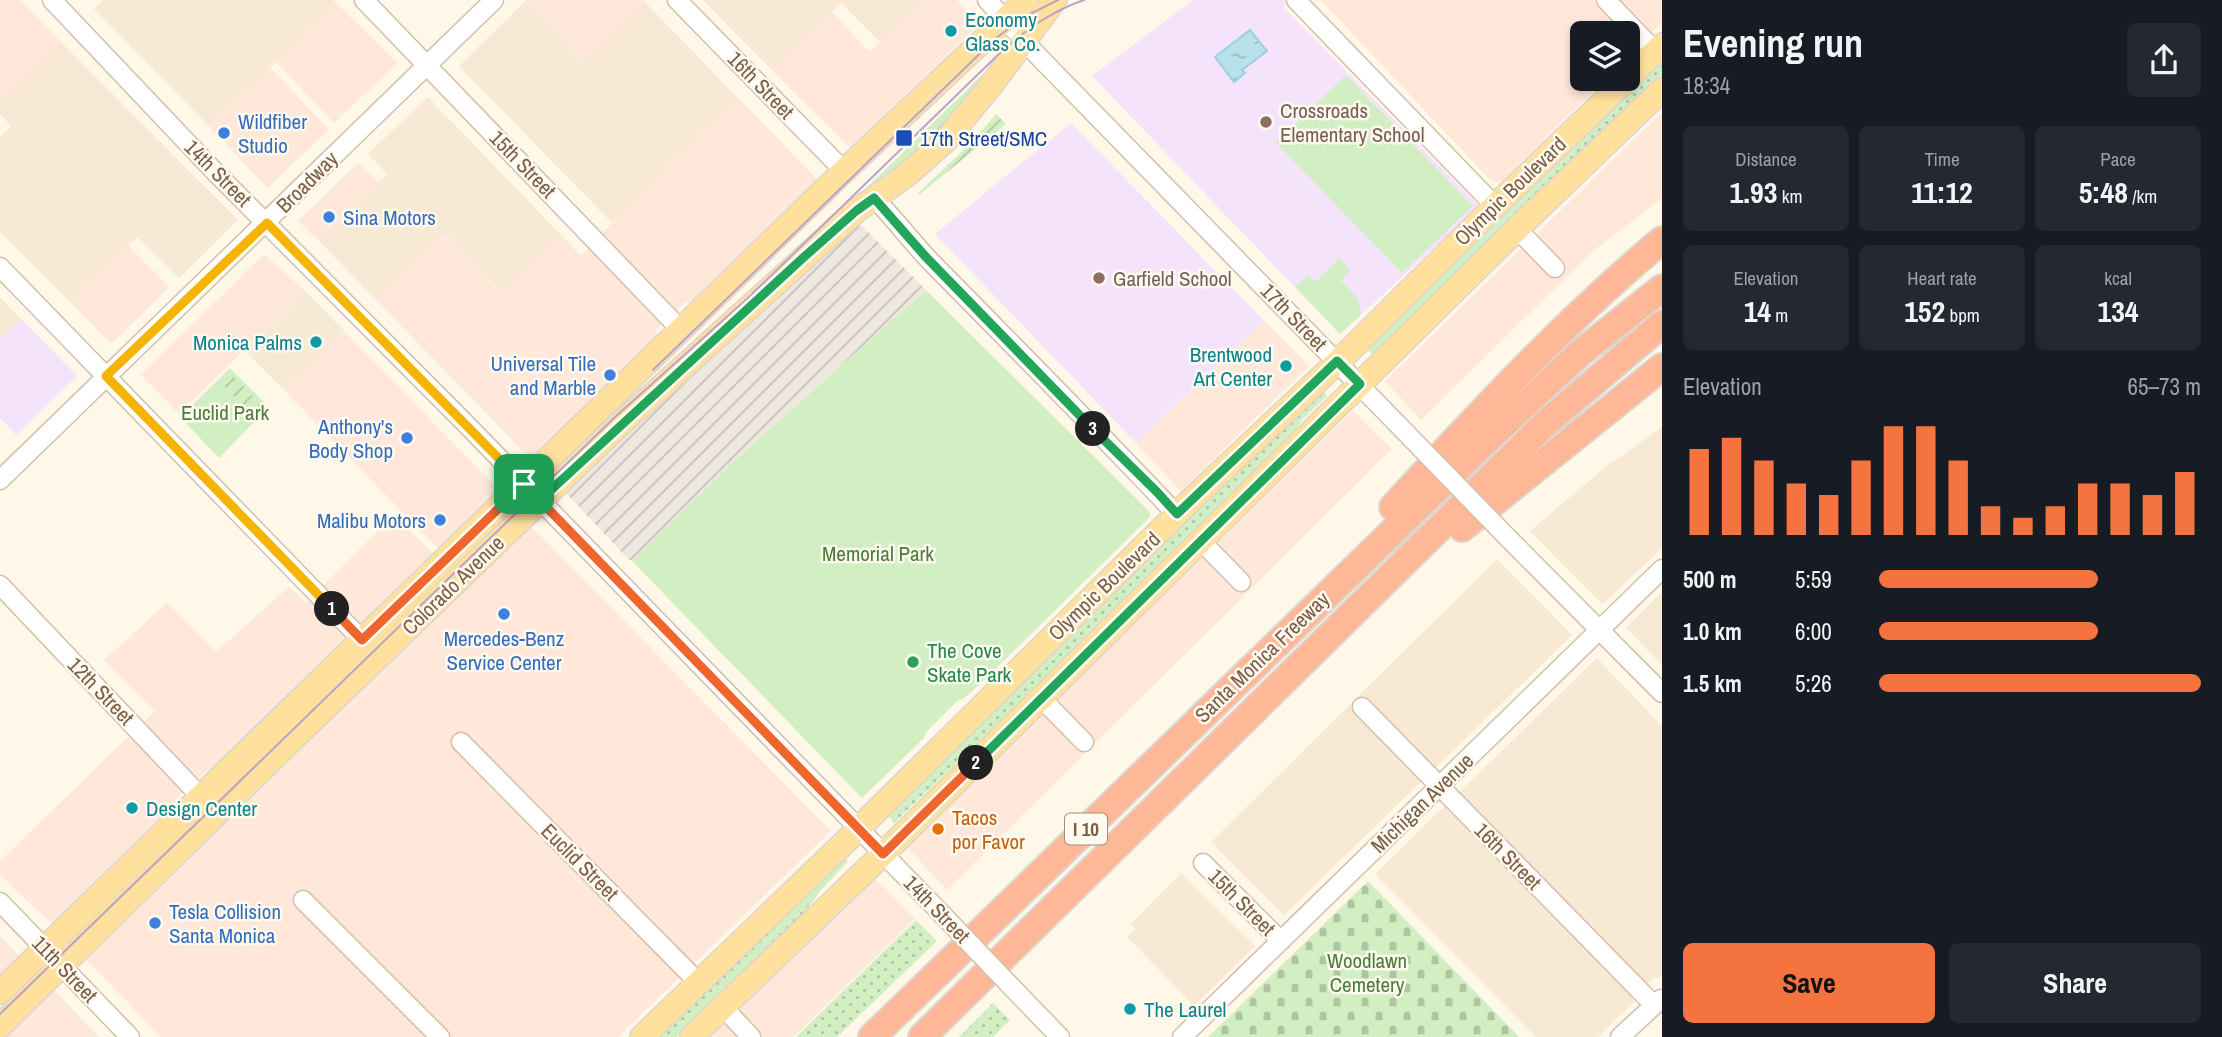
<!DOCTYPE html>
<meta charset="utf-8">
<style>
body{margin:0;font-family:"Archivo Narrow",sans-serif;background:#242831;color:#f1f3f6;height:100vh;display:flex;flex-direction:column;font-size:26px;white-space:nowrap}
*{box-sizing:border-box;margin:0}
p{font-size:23px;color:#9ea1a6}
.icon{flex:none;width:38px;height:38px;fill:none;stroke:currentColor;stroke-width:2;stroke-linecap:round;stroke-linejoin:round}
.map{position:relative;flex:1;overflow:hidden}
.drawer{display:flex;flex-direction:column;background:#171b24;width:560px}
.drawer>*{flex:none}
.fabs{position:absolute;left:1570px;top:21px;display:grid;gap:14px}
.fabs a{display:grid;place-items:center;width:70px;height:70px;border-radius:10px;background:#171b24;box-shadow:0 4px 10px #0003;font-size:35px}
.pin{position:absolute;display:grid;place-items:center;width:60px;height:60px;color:#fff;margin:-30px;border-radius:14px;box-shadow:0 4px 10px #0006}
.km{position:absolute;width:35px;height:35px;margin:-18px;border-radius:50%;background:#222;color:#fff;font-size:19px;line-height:35px;text-align:center}
.round{display:grid;place-items:center;flex:none;width:74px;height:74px;border-radius:10px;background:#242831}
.summary{display:flex;align-items:center;justify-content:space-between;height:119px;padding:0 21px}
h1{font-size:38px;font-weight:800;line-height:52px}
.metrics{display:grid;grid-template-columns:repeat(3,1fr);gap:10px;height:119px;padding:7px 21px}
.metrics div{display:grid;align-content:center;border-radius:10px;background:#242831;text-align:center}
.metrics b{font-size:30px;font-weight:800}
.metrics small{font-size:19px;font-weight:400}
.metrics p{font-size:19px}
.chart{height:196px;padding:14px 21px}
.chart p{display:flex;justify-content:space-between}
.chart svg{width:100%;height:126px;margin-top:7px;stroke:#f5733f;stroke-width:6}
.primary-button{display:flex;gap:14px;margin-top:auto;padding:14px 21px}
.primary-button a{flex:1;height:80px;border-radius:10px;background:#f5733f;color:#111;font-size:28px;font-weight:800;line-height:80px;text-align:center}
.primary-button a+a{background:#242831;color:#f1f3f6}
ul{padding:0 21px;list-style:none;font-size:23px}
li{display:grid;grid-template-columns:112px 84px 1fr;align-items:center;height:52px}
li i{height:18px;border-radius:9px;background:#f5733f}
main{display:flex;flex:1;min-height:0}
.map>svg:first-child{display:block}
</style>
<main>
<div class="map">
<svg width="1662" height="1037" viewBox="0 0 1662 1037">
<defs>
<pattern id="industrial-furrows" width="10" height="10" patternUnits="userSpaceOnUse" patternTransform="scale(1.75)"><rect width="10" height="10" fill="#efe8e0"/><path d="M-1 1l2-2M0 10L10 0M9 11l2-2" fill="none" stroke="#c7bfb7"/></pattern>
<pattern id="grass-dots" width="8" height="8" patternUnits="userSpaceOnUse" patternTransform="scale(1.75)"><rect width="8" height="8" fill="#d2efc3"/><path d="M2 2h.1M6 6h.1" fill="none" stroke="#afc5a0" stroke-width="1.8" stroke-linecap="round"/></pattern>
<pattern id="cemetery-stones" width="16" height="16" patternUnits="userSpaceOnUse" patternTransform="scale(1.75)"><rect width="16" height="16" fill="#d2efc3"/><path d="M2 7V4a2 2 0 0 1 4 0v3zM10 15v-3a2 2 0 0 1 4 0v3z" fill="#afc5a0"/></pattern>
<pattern id="garden-furrows" width="10" height="10" patternUnits="userSpaceOnUse" patternTransform="scale(1.75)"><rect width="10" height="10" fill="#d2efc3"/><path d="M-1 1l2-2M0 10L10 0M9 11l2-2" fill="none" stroke="#afc5a0"/></pattern>
<pattern id="water-ripples" width="26" height="14" patternUnits="userSpaceOnUse" patternTransform="scale(1.75)"><rect width="26" height="14" fill="#b8e1eb"/><path d="M2 4q2-2 4 0t4 0M15 11q2-2 4 0t4 0" fill="none" stroke="#9bbac0"/></pattern>
</defs>
<rect width="100%" height="100%" fill="#fff7e7"/>
<path fill="#f7e9d4" d="M103 0H333L338 5 208 125 94 9Z
M526 0 586 61 644 1 739 99 612 223 459 66Z
M703 0H924L880 42 841 3 772 70Z
M60 41 238 220 179 278 137 237 70 302 0 232V137L11 126 0 114V100Z
M428 97 561 235 501 292 444 233 375 299 318 240 387 174 368 154Z
M305 291 344 331 283 389 244 350Z
M0 297 21 319 0 339Z
M1662 427V548L1604 603H1601L1530 531 1602 470Z
M1497 559 1572 635 1284 915 1211 842Z
M1662 592V665L1626 628Z
M1597 658 1662 726V975L1658 979 1654 977 1632 998 1634 1002 1598 1037H1536L1375 874Z
M1181 873 1255 946 1194 1006 1127 937 1135 929 1131 924Z"/>
<path fill="#ffe7da" d="M0 0H20L60 41 0 100Z
M526 0H643L644 1 586 61Z
M924 0H957L979 24 850 148 772 70 832 12 870 52Z
M1321 0H1662V22L1628 57V33H1582V79H1605L1503 180 1493 183Z
M338 5 398 63 334 123 276 62Z
M270 67 329 130 267 188 208 125Z
M739 99 818 180 690 304 686 301 655 330 658 335 531 459 375 299 444 233 501 292 561 235 581 256 612 223Z
M1662 112V198L1592 252 1421 420 1385 381Z
M358 163 378 182 318 240 298 221Z
M128 245 169 287 111 344 70 302Z
M264 254 305 291 179 414 141 375Z
M1264 321 1309 366 1181 491 1136 443Z
M344 331 498 489V493L439 550 283 389Z
M1353 411 1392 449 947 890 906 846Z
M394 515 436 557 212 771 209 769 177 798 178 802 54 926 0 875V861L155 711 104 660 167 603 216 652 289 587 306 603Z
M530 525 831 831 618 1037H161L85 958Z
M875 878 915 919 793 1037H711Z
M0 936 21 958 0 979Z
M52 988 99 1037H2Z"/>
<path fill="url(#industrial-furrows)" d="M856 225 862 226 926 290 734 461 632 561 628 559 565 492 624 434 632 431Z"/>
<path fill="#f4e3fb" d="M1193 0H1289L1283 7 1479 206 1340 334 1092 76Z
M1071 123 1264 321 1136 443 935 234Z
M21 319 77 376 16 435 0 418V339Z"/>
<path fill="url(#grass-dots)" d="M1662 54V80L1374 356 1368 350 1398 320 1413 297Z
M1321 388 1327 396 1303 419 1280 451 894 823 888 815 918 782Z
M842 854 848 861 822 889 800 918 677 1037H652Z
M916 920 937 941 837 1037H796Z
M993 1003 1010 1020 993 1037H959Z"/>
<path fill="url(#cemetery-stones)" d="M1368 881 1519 1037H1208Z"/>
<path fill="#d2efc3" d="M1346 75 1473 206 1402 273 1276 143Z
M1339 258 1350 270 1341 281C1352 292 1362 299 1360 316L1340 334 1295 287 1308 275 1315 282Z
M926 290 1150 512V517L978 686 963 699 957 701 926 732 924 738 862 798 632 561 734 461Z
M230 368 269 407 219 458 180 417Z"/>
<path fill="url(#garden-furrows)" d="M984 73 986 74 937 139 851 203Z
M996 114 1006 124 920 194 918 193 970 144Z
M233 376 264 407 254 416 223 385Z"/>
<path fill="url(#water-ripples)" stroke="#9dd0de" stroke-width="2" d="M1250 30 1267 51 1242 70 1245 73 1234 82 1215 57Z"/>
<g fill="none" stroke-linecap="round" stroke-linejoin="round">
<g stroke="#d3bfaa" stroke-width="21">
<path id="minor" d="M52 0 216 173 466 424 936 908
M364 0 681 330
M677 0 844 171
M987 0 1040 58 1410 437
M1296 0 1495 206
M1606 0 1655 51
M874 198C894 218 911 241 931 262 1013 345 1096 429 1177 515
M1517 229 1555 268
M0 267 362 640
M0 480 494 0
M1200 540 1241 582
M1510 540 1662 693
M0 585 201 797
M1041 698 1084 742
M1362 707 1654 1005
M461 742 698 982
M1203 863 1281 941
M303 900 440 1037
M0 902 130 1037
M1026 1002 1060 1037
M723 1007 751 1037
M1182 1037 1662 569
M1620 1037 1661 999"/>
</g>
<g stroke="#ddd5cf" stroke-width="26">
<path id="major" d="M1628 78 1662 45
M0 992 844 171 1026 0
M0 1026 303 729 617 427 856 211 908 174 945 141 988 89 1055 0
M642 1037 845 842 1190 501 1349 351 1495 206 1627 79
M692 1037 883 854 1517 229 1662 90"/>
</g>
<g stroke="#ddd5cf" stroke-width="30">
<path id="highway" d="M1393 507C1479 414 1565 321 1662 240
M1462 528 1662 367
M872 1037 1484 443 1579 354 1662 288
M922 1037 1547 422 1662 324"/>
</g>
<use href="#minor" stroke="#fff" stroke-width="18"/>
<use href="#major" stroke="#ffe09d" stroke-width="23"/>
<use href="#highway" stroke="#ffb897" stroke-width="26"/>
<path stroke="#bba2cb" stroke-width="2" d="M653 370 996 38 1026 16 1058 0
M0 1014 615 417 748 298 1005 48C1029 28 1054 10 1084 0"/>
<g stroke="#d3bfaa" stroke-width="21" stroke-linecap="butt">
<path id="minor-bridge" d="M1410 437 1510 540
M936 908 1026 1002"/>
</g>
<use href="#minor-bridge" stroke="#fff" stroke-width="18"/>
</g>
<g fill="none" stroke-linecap="round" stroke-linejoin="round">
<g stroke="#fff" stroke-width="14">
<path id="split-1" d="M332 609 106 376 267 223 524 484"/>
</g>
<g stroke="#fff" stroke-width="14">
<path id="split-2" d="M332 609 362 640 524 484 883 854 976 763"/>
</g>
<g stroke="#fff" stroke-width="14">
<path id="split-3" d="M976 763 1360 384 1337 361 1177 514 1157 492 1093 429"/>
</g>
<g stroke="#fff" stroke-width="14">
<path id="split-4" d="M524 484 540 500 804 257 856 211 874 198 925 256 1093 429"/>
</g>
<use href="#split-1" stroke="#f5b400" stroke-width="9"/>
<use href="#split-2" stroke="#f0652b" stroke-width="9"/>
<use href="#split-3" stroke="#22a559" stroke-width="9"/>
<use href="#split-4" stroke="#22a559" stroke-width="9"/>
</g>
<g fill="#0f9aa8" stroke="#fffaef" stroke-width="2.5">
<circle cx="951" cy="31" r="7"/>
<circle cx="316" cy="342" r="7"/>
<circle cx="1286" cy="366" r="7"/>
<circle cx="132" cy="808" r="7"/>
<circle cx="1130" cy="1009" r="7"/>
</g>
<g fill="#8d6e63" stroke="#fffaef" stroke-width="2.5">
<circle cx="1266" cy="122" r="7"/>
<circle cx="1099" cy="278" r="7"/>
</g>
<g fill="#3f7fe0" stroke="#fffaef" stroke-width="2.5">
<circle cx="224" cy="133" r="7"/>
<circle cx="329" cy="217" r="7"/>
<circle cx="610" cy="375" r="7"/>
<circle cx="407" cy="438" r="7"/>
<circle cx="440" cy="520" r="7"/>
<circle cx="504" cy="614" r="7"/>
<circle cx="155" cy="923" r="7"/>
</g>
<rect fill="#1a4fb4" stroke="#fffaef" stroke-width="2.5" x="895" y="129" width="18" height="18" rx="3.5"/>
<circle fill="#2e9e5b" stroke="#fffaef" stroke-width="2.5" cx="913" cy="662" r="7"/>
<circle fill="#e8710a" stroke="#fffaef" stroke-width="2.5" cx="938" cy="829" r="7"/>
<g text-anchor="middle" dominant-baseline="central" stroke-width="5" stroke-linejoin="round" paint-order="stroke">
<rect fill="#fffaef" stroke="#a38c79" stroke-width="2" x="1065" y="813.5" width="42" height="31" rx="5"/>
<g font-size="19" font-weight="bold" fill="#7c5d47">
<text x="1086" y="829">I 10</text>
</g>
<g font-size="21" fill="#0d838f" stroke="#fffaef" text-anchor="start">
<text x="965" y="19">Economy<tspan x="965" dy="24">Glass Co.</tspan></text>
<text x="302" y="342" text-anchor="end">Monica Palms</text>
<text x="1272" y="354" text-anchor="end">Brentwood<tspan x="1272" dy="24">Art Center</tspan></text>
<text x="146" y="808">Design Center</text>
<text x="1144" y="1009">The Laurel</text>
</g>
<g font-size="21" fill="#7c5d47" stroke="#fffaef">
<text transform="translate(761 85) rotate(46)">16th Street</text>
<text transform="translate(523 164) rotate(46)">15th Street</text>
<text transform="translate(218 173) rotate(45)">14th Street</text>
<text transform="translate(307 182) rotate(-45)">Broadway</text>
<text transform="translate(1510 191) rotate(-44)">Olympic Boulevard</text>
<text transform="translate(1294 317) rotate(46)">17th Street</text>
<text transform="translate(453 585) rotate(-44)">Colorado Avenue</text>
<text transform="translate(1104 586) rotate(-44)">Olympic Boulevard</text>
<text transform="translate(1262 657) rotate(-44)">Santa Monica Freeway</text>
<text transform="translate(101 691) rotate(46)">12th Street</text>
<text transform="translate(1422 803) rotate(-44)">Michigan Avenue</text>
<text transform="translate(1508 856) rotate(45)">16th Street</text>
<text transform="translate(580 862) rotate(45)">Euclid Street</text>
<text transform="translate(1242 902) rotate(45)">15th Street</text>
<text transform="translate(937 909) rotate(46)">14th Street</text>
<text transform="translate(65 969) rotate(46)">11th Street</text>
</g>
<g font-size="21" fill="#785e54" stroke="#fffaef" text-anchor="start">
<text x="1280" y="110">Crossroads<tspan x="1280" dy="24">Elementary School</tspan></text>
<text x="1113" y="278">Garfield School</text>
</g>
<g font-size="21" fill="#366cbe" stroke="#fffaef" text-anchor="start">
<text x="238" y="121">Wildfiber<tspan x="238" dy="24">Studio</tspan></text>
<text x="343" y="217">Sina Motors</text>
<text x="596" y="363" text-anchor="end">Universal Tile<tspan x="596" dy="24">and Marble</tspan></text>
<text x="393" y="426" text-anchor="end">Anthony's<tspan x="393" dy="24">Body Shop</tspan></text>
<text x="426" y="520" text-anchor="end">Malibu Motors</text>
<text x="504" y="638" text-anchor="middle">Mercedes-Benz<tspan x="504" dy="24">Service Center</tspan></text>
<text x="169" y="911">Tesla Collision<tspan x="169" dy="24">Santa Monica</tspan></text>
</g>
<g font-size="21" fill="#164399" stroke="#fffaef" text-anchor="start">
<text x="920" y="138">17th Street/SMC</text>
</g>
<g font-size="21" fill="#4b7d3b" stroke="#fffaef">
<text x="225" y="412">Euclid Park</text>
<text x="878" y="553">Memorial Park</text>
<text x="1367" y="960">Woodlawn<tspan x="1367" dy="24">Cemetery</tspan></text>
</g>
<g font-size="21" fill="#27864d" stroke="#fffaef" text-anchor="start">
<text x="927" y="650">The Cove<tspan x="927" dy="24">Skate Park</tspan></text>
</g>
<g font-size="21" fill="#c56008" stroke="#fffaef" text-anchor="start">
<text x="952" y="817">Tacos<tspan x="952" dy="24">por Favor</tspan></text>
</g>
</g>
</svg>
<div class="fabs">
<a><svg class="icon" aria-label="layers" viewBox="0 0 24 24"><path d="M12 4l9 5-9 5-9-5zM3 14l9 5 9-5"/></svg></a>
</div>
<div class="pin" style="left:524px;top:484px;background:#1e9e55"><svg class="icon" aria-label="arrive" viewBox="0 0 24 24"><path d="M6 21V4h12l-3 4 3 4H6"/></svg></div>
<b class="km" style="left:332px;top:609px">1</b>
<b class="km" style="left:976px;top:763px">2</b>
<b class="km" style="left:1093px;top:429px">3</b>
</div>
<section class="drawer">
<div class="summary"><div><h1>Evening run</h1><p>18:34</p></div><a class="round"><svg class="icon" aria-label="share" viewBox="0 0 24 24"><path d="M12 15V3M7 8l5-5 5 5M5 13v7h14v-7"/></svg></a></div>
<div class="metrics">
<div><p>Distance</p><b>1.93<small> km</small></b></div>
<div><p>Time</p><b>11:12</b></div>
<div><p>Pace</p><b>5:48<small> /km</small></b></div>
</div>
<div class="metrics">
<div><p>Elevation</p><b>14<small> m</small></b></div>
<div><p>Heart rate</p><b>152<small> bpm</small></b></div>
<div><p>kcal</p><b>134</b></div>
</div>
<div class="chart"><p><span>Elevation</span>65–73 m</p>
<svg viewBox="0 0 160 44" preserveAspectRatio="none"><path d="M5 44V14M15 44V10M25 44V18M35 44V26M45 44V30M55 44V18M65 44V6M75 44V6M85 44V18M95 44V34M105 44V38M115 44V34M125 44V26M135 44V26M145 44V30M155 44V22"/></svg>
</div>
<ul>
<li><b>500 m</b>5:59<i style="width:68%"></i></li>
<li><b>1.0 km</b>6:00<i style="width:68%"></i></li>
<li><b>1.5 km</b>5:26<i style="width:100%"></i></li>
</ul>
<div class="primary-button"><a>Save</a><a>Share</a></div>
</section>
</main>
